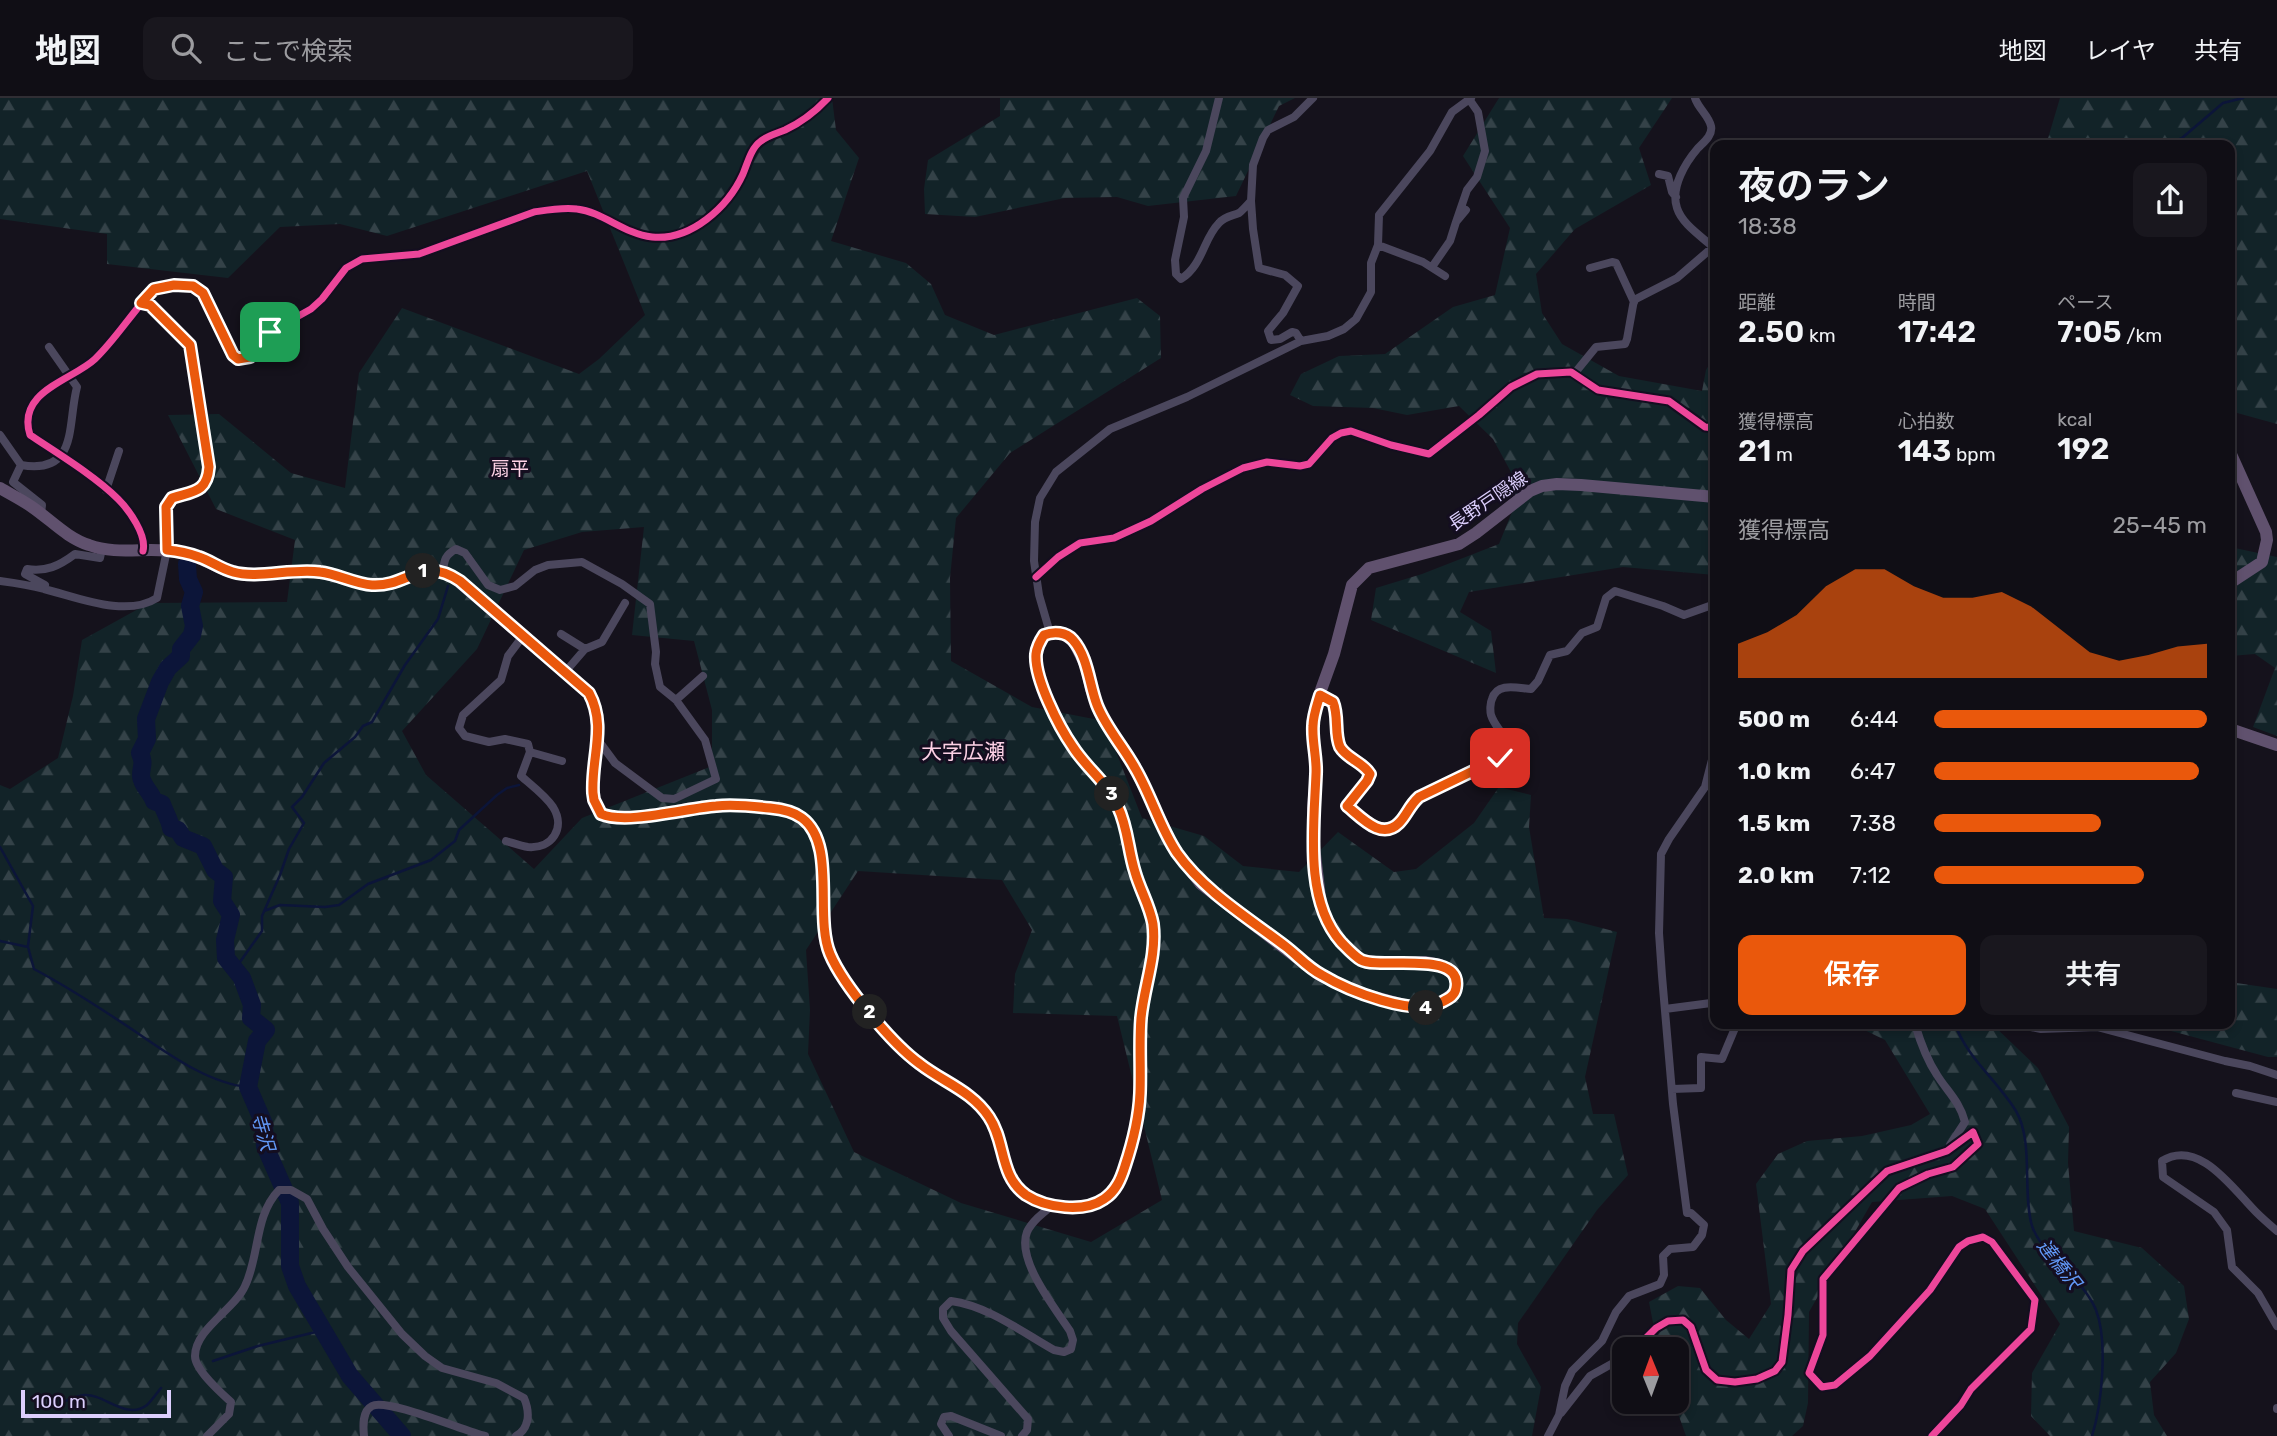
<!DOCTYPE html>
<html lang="ja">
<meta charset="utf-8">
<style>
body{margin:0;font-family:Rubik,"Noto Sans JP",sans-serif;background:#19171e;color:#f1f3f6;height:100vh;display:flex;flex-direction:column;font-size:26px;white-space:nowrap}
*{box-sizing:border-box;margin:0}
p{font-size:23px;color:#9c9ca0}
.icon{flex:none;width:38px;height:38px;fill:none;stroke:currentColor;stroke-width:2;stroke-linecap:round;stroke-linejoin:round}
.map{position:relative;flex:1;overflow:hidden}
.details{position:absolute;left:1710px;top:42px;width:525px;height:889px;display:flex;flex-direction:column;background:#100e15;border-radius:14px;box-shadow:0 4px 10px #0003,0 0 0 2px #302e34}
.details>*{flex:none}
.needle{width:46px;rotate:359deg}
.buttons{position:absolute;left:1612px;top:1239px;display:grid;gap:14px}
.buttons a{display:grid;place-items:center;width:77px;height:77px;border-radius:14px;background:#100e15;box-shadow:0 4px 10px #0003,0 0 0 2px #302e34;font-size:35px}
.scale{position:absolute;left:21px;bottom:18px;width:150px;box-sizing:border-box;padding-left:7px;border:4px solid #dccffd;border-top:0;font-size:19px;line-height:24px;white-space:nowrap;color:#dccffd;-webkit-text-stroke:5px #140e20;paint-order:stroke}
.pin{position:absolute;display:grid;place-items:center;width:60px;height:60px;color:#fff;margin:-30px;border-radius:14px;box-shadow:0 4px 10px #0006}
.km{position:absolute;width:35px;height:35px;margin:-18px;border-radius:50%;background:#222;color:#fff;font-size:19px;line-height:35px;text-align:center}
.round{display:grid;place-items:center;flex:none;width:74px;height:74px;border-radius:14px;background:#19171e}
.head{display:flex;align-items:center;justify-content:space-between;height:119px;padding:0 28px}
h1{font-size:38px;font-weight:600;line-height:52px}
.metrics{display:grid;grid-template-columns:repeat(3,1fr);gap:10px;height:119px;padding:7px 28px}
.metrics div{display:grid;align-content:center}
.metrics b{font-size:30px;font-weight:600}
.metrics small{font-size:19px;font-weight:400}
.metrics p{font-size:19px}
.chart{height:196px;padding:14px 28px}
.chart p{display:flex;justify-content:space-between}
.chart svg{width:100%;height:126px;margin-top:7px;fill:#ea580c;opacity:.7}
.primary-button{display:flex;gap:14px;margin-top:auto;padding:14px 28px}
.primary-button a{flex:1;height:80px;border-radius:14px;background:#ea580c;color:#fff;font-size:28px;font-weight:600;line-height:80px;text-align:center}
.primary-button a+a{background:#19171e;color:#f1f3f6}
ul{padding:0 28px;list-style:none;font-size:23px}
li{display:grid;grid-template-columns:112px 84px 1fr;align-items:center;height:52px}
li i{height:18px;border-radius:9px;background:#ea580c}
header{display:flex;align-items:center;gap:42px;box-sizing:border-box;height:98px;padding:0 35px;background:#100e15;border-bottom:2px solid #302e34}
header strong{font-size:33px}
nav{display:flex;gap:38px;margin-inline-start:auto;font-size:24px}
.search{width:490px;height:63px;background:#19171e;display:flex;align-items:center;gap:18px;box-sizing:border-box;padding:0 24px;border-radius:14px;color:#9c9ca0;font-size:26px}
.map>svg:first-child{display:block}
</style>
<header>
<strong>地図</strong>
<div class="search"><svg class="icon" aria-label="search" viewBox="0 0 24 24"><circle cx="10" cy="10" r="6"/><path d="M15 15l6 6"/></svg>ここで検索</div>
<nav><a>地図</a><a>レイヤ</a><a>共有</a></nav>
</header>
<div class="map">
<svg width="2277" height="1338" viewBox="0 0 2277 1338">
<defs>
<pattern id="forest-firs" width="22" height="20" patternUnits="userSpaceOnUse" patternTransform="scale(1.75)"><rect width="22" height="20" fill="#122328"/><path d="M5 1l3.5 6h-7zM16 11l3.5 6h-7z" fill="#344248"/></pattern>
</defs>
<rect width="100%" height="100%" fill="#15121c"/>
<path fill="url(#forest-firs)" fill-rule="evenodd" d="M0 0H832L836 32 859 60 831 143 906 165 931 186 945 217 994 237 1137 200 1160 218 1161 260 1010 355 956 420 950 480 951 563 1032 609 1104 623 1142 720 1204 738 1243 768 1299 774 1338 734 1394 774 1416 771 1474 725 1499 689 1531 697 1529 729 1544 820 1567 821 1617 834 1585 979 1593 1016H1614L1628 1077 1597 1112 1518 1225 1517 1246 1541 1289 1532 1338H0V687L10 691 58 660 73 598 82 542 149 505 287 504 295 442 216 411 168 317 219 316 291 375 345 390 359 275 402 210 579 276 599 261 645 217 587 73 387 138 340 126 280 129 228 180 107 166V136L0 121ZM644 429 632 537 694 543 712 612V668L582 720 534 771 426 677 402 633 477 551 524 452 582 434ZM858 773 1002 782 1032 832 1015 876 1013 915 1117 918 1162 1102 1091 1144 961 1105 854 1054 808 956 810 912 806 852Z
M1000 0H1295L1279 8 1236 98 1148 108 1117 99 1065 100 975 119 925 116 924 91 928 62 1000 18Z
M1499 0H1672L1639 50 1651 87 1575 131 1536 176 1542 215 1562 246 1619 278 1702 293 1706 272 1715 257V477L1623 469 1469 494 1460 514 1491 533 1496 575 1371 522 1376 490 1422 476 1499 446 1516 404 1512 376 1493 341 1459 308 1407 317 1373 310 1313 308 1290 297 1301 276 1339 258 1385 256 1453 209 1495 197 1510 130 1463 58Z
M2060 0H2277V326L2230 313V47H2046Z
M2230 449 2277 459V638L2253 629 2275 570 2255 556 2230 558Z
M2230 884 2277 891V959H2268L2145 926H2230Z
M1852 926H1992L2038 970 2069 1029 2068 1065 2074 1133 2142 1150 2184 1188 2189 1221 2176 1255 2150 1284 2154 1317 2167 1338H2050L2031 1318 2032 1275 2060 1226 1985 1111 1952 1098 1872 1104 1809 1214 1808 1305 1803 1328 1792 1338H1686L1674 1304H1676V1251H1658L1649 1204 1678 1188 1700 1190 1726 1222 1749 1241 1771 1206 1756 1086 1778 1056 1807 1043 1862 1038 1911 1027 1930 1016 1885 942Z"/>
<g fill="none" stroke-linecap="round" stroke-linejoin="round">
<path stroke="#0c1539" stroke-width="2.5" d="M2166 47 2182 40 2223 5 2243 0
M0 749 33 808 28 848
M264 813 280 807 325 809 339 807 368 786 431 762 455 743 459 732 497 697 507 690 519 687
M0 843 28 849 34 871C66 888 97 908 127 928 162 951 205 985 248 989
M235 871 262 833V818L280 777 289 751 304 725 292 709 302 699 324 665 355 639 363 628 372 624 405 567 438 521 448 488
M1955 926C1967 960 1997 982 2016 1013 2034 1044 2022 1093 2032 1128 2039 1149 2058 1161 2072 1177 2081 1188 2091 1199 2096 1212 2108 1243 2102 1306 2092 1338
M213 1263 258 1248 324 1232
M62 1304C69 1302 77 1298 84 1297 104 1295 126 1323 147 1307 152 1302 157 1295 161 1290"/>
<path stroke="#0c1539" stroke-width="18" d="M187 466 188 481 194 494 190 508 194 528 192 537 181 551V558L168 570 160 584 146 621 147 641 140 655C145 667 141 667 141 678 142 688 151 694 154 703L162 706C165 715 170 722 171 730L178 732 183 740 203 748 215 772 224 779 222 803 231 817 225 842 226 860 242 880 252 907 251 920 266 932 257 943 248 989 264 1026 265 1048 290 1105V1168L297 1188 350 1278 402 1338"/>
<path stroke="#4b475d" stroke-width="8" d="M1219 0 1206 53 1183 100 1184 119 1175 162 1176 176 1181 181C1203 167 1203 141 1219 125 1225 118 1232 118 1239 115 1243 112 1248 106 1251 103L1253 131 1259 170 1285 177 1298 188 1283 215 1268 233 1271 242 1280 241 1292 234 1296 235 1301 243
M1695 0C1698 10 1709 18 1711 28 1713 37 1704 44 1698 50 1686 64 1670 89 1677 110 1682 126 1701 138 1713 149L1715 148
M1659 76 1668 78 1672 94 1676 99
M1251 103 1253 67 1263 40 1268 32 1294 19 1313 0
M1456 124 1467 92 1477 79 1485 53 1478 14 1469 1
M1378 147 1423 164 1445 178
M1432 169 1450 143 1456 124 1466 112
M1590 170 1612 164 1616 165 1634 204
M1574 276 1596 249 1625 246 1627 241 1634 202 1677 180 1713 149
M0 337 21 367 13 384 42 407 41 416
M21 367C79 377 67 326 77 289L49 249
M106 392 119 353
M143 453C147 437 129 412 118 401 95 378 57 355 30 337 16 293 73 282 95 261 116 241 133 213 154 191L184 186 193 188 203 195 233 257 238 261 250 259 254 249 270 234 311 211 322 201 346 170 362 161 419 156 534 114C547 112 563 109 577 111 603 114 624 136 652 139 691 143 728 109 743 76 748 64 751 50 761 43 767 38 778 35 785 32 802 24 815 14 828 0
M443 474C444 462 445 457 456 451L465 455 488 487 500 492 515 488 535 472 548 467 582 464 622 486 650 506 656 554 655 566 660 589 676 602 705 642 716 681 674 701 662 700 615 665 598 642
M1036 479 1058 459 1080 445 1114 440 1151 423 1202 391 1243 370 1267 364 1300 368 1309 366 1332 340 1341 335 1351 333 1391 347 1429 356 1479 317 1511 289 1537 276 1571 274 1598 292 1669 303 1705 329 1715 330
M0 483C15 485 29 487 44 491 77 499 126 520 157 500L167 452 166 409 171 400C193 393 207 395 209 369L190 247 150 207 141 205
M45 487 25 476 27 471C46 474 59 468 75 456L100 460 102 451
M1050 535 1039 497 1034 463 1035 424 1040 400 1056 374 1110 331 1187 299 1301 243 1328 238 1344 231 1356 221 1371 194V165L1378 147 1379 117 1430 53 1452 14 1471 0
M561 536 585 551 566 573
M523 538 508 558 501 582 463 617 459 630 465 638 489 644 505 641 528 646 530 654 562 663
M585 551 602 544 625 505
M1319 597 1333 604C1339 618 1334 636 1340 649 1347 662 1363 664 1370 676L1367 683 1347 707C1361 719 1381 743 1398 726 1407 717 1409 708 1419 699L1500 660 1508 651C1507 637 1495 630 1491 617 1490 613 1490 605 1492 601 1497 584 1517 590 1531 591L1538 583 1550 557 1567 553 1582 535 1597 529 1606 500 1615 493 1663 508 1684 517 1715 506
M676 602 703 578
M506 743C513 745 521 748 528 749 552 751 566 730 553 709 545 697 531 687 521 678L530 654
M1665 911 1711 905 1715 909
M1915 926C1920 943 1927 962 1937 977 1947 993 1960 1004 1965 1024L1950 1047
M2016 926 2041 931 2097 929 2225 963 2250 968 2277 977
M1672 991 1701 990V959L1722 961 1735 930 1731 926
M2236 995 2277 1004
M2277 1133C2270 1127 2263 1121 2256 1114 2233 1091 2199 1040 2162 1063L2163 1079 2214 1114 2227 1132 2232 1169 2258 1195 2277 1228
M1635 1251 1656 1230 1668 1223 1683 1222 1691 1229 1706 1272 1717 1282 1735 1284 1757 1281 1775 1273 1782 1264 1788 1217 1791 1172 1803 1153 1887 1073 1947 1053 1973 1034 1978 1046 1953 1069 1928 1076 1899 1090 1823 1181V1237L1809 1275 1822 1289 1835 1287 1870 1258 1930 1192 1959 1149 1968 1143 1983 1139 1992 1144 2035 1202 2031 1231 1971 1291 1961 1307 1932 1338
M2277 1310V1311
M1561 1315 1590 1278 1624 1259
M207 1338 229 1316 231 1304C221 1295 195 1272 195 1258 195 1231 235 1211 245 1188 260 1157 254 1118 279 1092H291L307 1101 323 1131 348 1169 402 1236 425 1258 442 1270 496 1285 524 1300C530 1314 530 1330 516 1338
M364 1338C363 1328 362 1313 372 1308 387 1300 464 1333 485 1338
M949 1338 941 1326 944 1319 951 1318 1001 1338
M1022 1338 1027 1332 1028 1321 951 1233 943 1220V1211L951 1203C988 1208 1022 1234 1054 1252L1064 1254 1071 1251 1073 1242 1070 1233C1055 1210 1016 1162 1027 1134 1032 1123 1044 1114 1054 1106
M1548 1338 1559 1317 1565 1288 1572 1273 1602 1243 1616 1214 1629 1198 1660 1186 1664 1177 1663 1158 1670 1151 1693 1149 1702 1137 1704 1127 1691 1115H1687L1673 1006 1662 878 1659 835 1661 756 1669 741 1705 689 1715 650"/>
<path stroke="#60516e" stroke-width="12" d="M2230 354 2266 434 2267 442 2262 464 2230 485
M0 390C10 396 22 402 32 409 51 422 67 440 89 447 118 458 149 448 179 454 199 457 214 469 234 475 257 481 284 471 308 473 330 474 349 484 370 487 402 491 418 463 452 478L589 595C606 628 591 660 593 695L594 702 601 716C625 726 669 713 695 710 720 707 745 707 770 710 781 712 793 713 802 720 836 745 815 818 830 856 842 887 893 946 919 966 943 984 972 993 989 1019 1006 1044 999 1078 1026 1097 1046 1110 1084 1115 1104 1101 1116 1093 1121 1081 1125 1068 1133 1044 1139 1020 1140 995 1141 968 1138 940 1142 913 1146 884 1157 855 1153 826 1150 808 1140 792 1135 774 1128 752 1128 730 1118 709 1109 687 1091 673 1077 655 1062 634 1034 581 1036 556 1037 548 1040 543 1044 537L1056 535 1064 536 1074 544 1086 568 1091 591 1104 623 1133 666 1175 752 1201 786 1318 876 1356 894 1416 910 1438 907 1456 893V883L1453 876 1440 867 1425 864 1388 866 1361 862 1340 843 1329 827 1321 808 1314 748 1313 710 1316 674 1312 628 1321 592 1334 556 1352 487 1369 470 1459 446 1476 435 1530 393 1542 388 1557 386 1581 387 1715 399
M2230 631 2277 647"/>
<g stroke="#140e20" stroke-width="11">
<path id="cycleway" d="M143 453C147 437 129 412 118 401 95 378 57 355 30 337 16 293 73 282 95 261 116 241 133 213 154 191L184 186 193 188 203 195 233 257 238 261 250 259 254 249 270 234 311 211 322 201 346 170 362 161 419 156 534 114C547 112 563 109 577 111 603 114 624 136 652 139 691 143 728 109 743 76 748 64 751 50 761 43 767 38 778 35 785 32 802 24 815 14 828 0
M1036 479 1058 459 1080 445 1114 440 1151 423 1202 391 1243 370 1267 364 1300 368 1309 366 1332 340 1341 335 1351 333 1391 347 1429 356 1479 317 1511 289 1537 276 1571 274 1598 292 1669 303 1705 329 1715 330
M1635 1251 1656 1230 1668 1223 1683 1222 1691 1229 1706 1272 1717 1282 1735 1284 1757 1281 1775 1273 1782 1264 1788 1217 1791 1172 1803 1153 1887 1073 1947 1053 1973 1034 1978 1046 1953 1069 1928 1076 1899 1090 1823 1181V1237L1809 1275 1822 1289 1835 1287 1870 1258 1930 1192 1959 1149 1968 1143 1983 1139 1992 1144 2035 1202 2031 1231 1971 1291 1961 1307 1932 1338"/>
</g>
<use href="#cycleway" stroke="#ed469a" stroke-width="7"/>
</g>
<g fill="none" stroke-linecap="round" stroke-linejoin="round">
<g stroke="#fff" stroke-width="14">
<path id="route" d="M270 234 254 249 250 259 238 261 233 257 203 195 193 188 174 187 154 191 141 205 150 207 190 247 209 369C207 395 193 393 172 400L166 409 167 452C178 453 188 455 199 459 211 463 221 471 233 474 257 481 293 470 320 474 338 476 355 486 372 487 409 489 421 457 460 483L589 595C607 628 591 660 593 695L594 702 601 716C626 727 687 710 716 708 734 706 752 708 770 710 781 711 793 713 802 720 837 746 814 818 830 856 843 887 892 946 920 966 943 984 972 993 989 1019 1006 1044 999 1078 1026 1097 1046 1110 1084 1115 1104 1101 1116 1093 1121 1081 1125 1068 1133 1044 1139 1020 1140 995 1141 970 1139 945 1141 920 1144 888 1157 858 1153 826 1150 808 1140 792 1135 774 1128 752 1128 730 1118 709 1108 685 1087 671 1073 649 1059 629 1034 580 1036 556 1037 548 1040 543 1044 537 1054 533 1066 534 1073 542 1088 559 1089 586 1097 607 1106 630 1123 648 1135 670 1151 697 1160 730 1177 755 1205 794 1247 819 1285 848 1297 857 1308 870 1322 877 1347 892 1415 920 1442 904 1448 901 1455 898 1456 890 1463 851 1380 872 1361 862 1354 858 1346 849 1341 844 1304 802 1314 728 1316 676 1317 660 1312 644 1313 628 1313 618 1317 607 1320 597L1333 604C1339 618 1334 636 1340 649 1347 661 1363 664 1370 676L1367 683 1347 708C1361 719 1381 743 1399 725 1407 717 1409 708 1419 699L1500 660"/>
</g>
<use href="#route" stroke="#ea580c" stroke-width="9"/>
</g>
<g text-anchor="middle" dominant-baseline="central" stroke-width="6" stroke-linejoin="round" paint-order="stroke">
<g font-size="18" fill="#dccffd" stroke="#140e20">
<text transform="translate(1488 403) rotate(-34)">長野戸隠線</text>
</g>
<g font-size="19" fill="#fdd1e5" stroke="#140e20">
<text x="510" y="370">扇平</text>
</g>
<g font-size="19" font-style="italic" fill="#6299f8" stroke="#140e20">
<text transform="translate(263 1034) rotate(74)">寺沢</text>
<text transform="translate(2059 1166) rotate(52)">達橋沢</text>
</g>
<g font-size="21" fill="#fdd1e5" stroke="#140e20">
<text x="963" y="653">大字広瀬</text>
</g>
</g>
</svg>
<div class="buttons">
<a><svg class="needle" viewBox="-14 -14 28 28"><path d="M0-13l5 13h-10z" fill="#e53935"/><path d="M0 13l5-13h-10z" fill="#9c9ca0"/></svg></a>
</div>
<div class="scale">100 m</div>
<div class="pin" style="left:270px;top:234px;background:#1e9e55"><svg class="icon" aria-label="arrive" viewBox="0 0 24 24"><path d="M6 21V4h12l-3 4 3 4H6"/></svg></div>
<div class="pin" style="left:1500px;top:660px;background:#d93025"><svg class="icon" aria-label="check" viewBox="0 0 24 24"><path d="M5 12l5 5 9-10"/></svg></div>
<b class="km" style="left:423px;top:473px">1</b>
<b class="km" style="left:870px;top:914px">2</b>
<b class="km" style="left:1112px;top:696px">3</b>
<b class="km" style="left:1426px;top:910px">4</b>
<section class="details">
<div class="head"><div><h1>夜のラン</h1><p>18:38</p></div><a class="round"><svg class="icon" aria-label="share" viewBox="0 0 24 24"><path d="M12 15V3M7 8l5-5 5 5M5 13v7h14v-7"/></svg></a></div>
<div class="metrics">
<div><p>距離</p><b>2.50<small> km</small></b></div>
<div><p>時間</p><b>17:42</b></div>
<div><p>ペース</p><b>7:05<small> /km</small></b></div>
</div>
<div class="metrics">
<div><p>獲得標高</p><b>21<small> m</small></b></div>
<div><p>心拍数</p><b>143<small> bpm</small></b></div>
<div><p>kcal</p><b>192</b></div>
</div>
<div class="chart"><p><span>獲得標高</span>25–45 m</p>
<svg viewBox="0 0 160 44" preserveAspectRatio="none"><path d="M0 44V32L10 28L20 22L30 12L40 6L50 6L60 12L70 16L80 16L90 14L100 19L110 27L120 35L130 38L140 36L150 33L160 32V44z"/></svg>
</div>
<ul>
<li><b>500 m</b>6:44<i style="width:100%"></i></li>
<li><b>1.0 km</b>6:47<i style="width:97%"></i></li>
<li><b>1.5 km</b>7:38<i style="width:61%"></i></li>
<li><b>2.0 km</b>7:12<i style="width:77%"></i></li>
</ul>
<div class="primary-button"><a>保存</a><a>共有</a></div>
</section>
</div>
